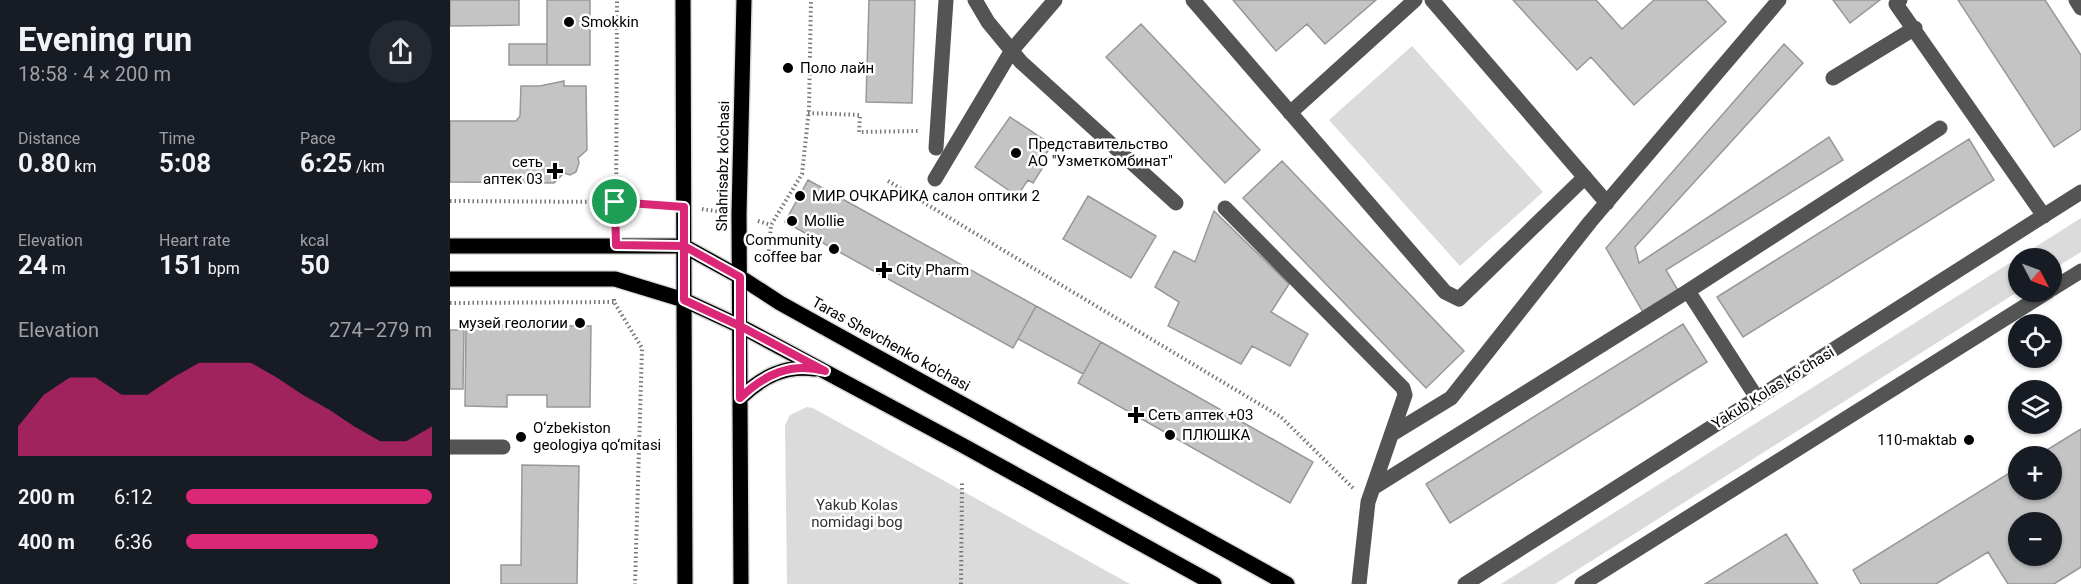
<!DOCTYPE html>
<meta charset="utf-8">
<style>
body{margin:0;font-family:Roboto,sans-serif;background:#242831;color:#f1f3f6;height:100vh;display:flex;flex-direction:column;font-size:22px;white-space:nowrap}
*{box-sizing:border-box;margin:0}
p{font-size:20px;color:#9ea1a6}
.icon{flex:none;width:33px;height:33px;fill:none;stroke:currentColor;stroke-width:2;stroke-linecap:round;stroke-linejoin:round}
.map{position:relative;flex:1;overflow:hidden}
.side{display:flex;flex-direction:column;background:#171b24;width:450px}
.side>*{flex:none}
.needle{width:39px;rotate:131deg}
.controls{position:absolute;left:1558px;top:248px;display:grid;gap:12px}
.controls a{display:grid;place-items:center;width:54px;height:54px;border-radius:50%;background:#171b24;box-shadow:0 2px 4px #0004;font-size:30px}
.pin{position:absolute;display:grid;place-items:center;width:51px;height:51px;color:#fff;margin:-26px;border:3px solid #fff;border-radius:50%;box-shadow:0 2px 6px #0007}
.round{display:grid;place-items:center;flex:none;width:63px;height:63px;border-radius:32px;background:#242831}
.overview{display:flex;align-items:center;justify-content:space-between;height:102px;padding:0 18px}
h1{font-size:33px;font-weight:700;line-height:45px}
.metrics{display:grid;grid-template-columns:repeat(3,1fr);gap:9px;height:102px;padding:6px 18px}
.metrics div{display:grid;align-content:center}
.metrics b{font-size:26px;font-weight:700}
.metrics small{font-size:16px;font-weight:400}
.metrics p{font-size:16px}
.chart{height:168px;padding:12px 18px}
.chart p{display:flex;justify-content:space-between}
.chart svg{width:100%;height:108px;margin-top:6px;fill:#db2777;opacity:.7}
ul{padding:0 18px;list-style:none;font-size:20px}
li{display:grid;grid-template-columns:96px 72px 1fr;align-items:center;height:45px}
li i{height:15px;border-radius:8px;background:#db2777}
main{display:flex;flex:1;min-height:0}
.map>svg:first-child{display:block}
</style>
<main>
<section class="side">
<div class="overview"><div><h1>Evening run</h1><p>18:58 · 4 × 200 m</p></div><a class="round"><svg class="icon" aria-label="share" viewBox="0 0 24 24"><path d="M12 15V3M7 8l5-5 5 5M5 13v7h14v-7"/></svg></a></div>
<div class="metrics">
<div><p>Distance</p><b>0.80<small> km</small></b></div>
<div><p>Time</p><b>5:08</b></div>
<div><p>Pace</p><b>6:25<small> /km</small></b></div>
</div>
<div class="metrics">
<div><p>Elevation</p><b>24<small> m</small></b></div>
<div><p>Heart rate</p><b>151<small> bpm</small></b></div>
<div><p>kcal</p><b>50</b></div>
</div>
<div class="chart"><p><span>Elevation</span>274–279 m</p>
<svg viewBox="0 0 160 44" preserveAspectRatio="none"><path d="M0 44V32L10 19L20 12L30 12L40 19L50 19L60 12L70 6L80 6L90 6L100 12L110 19L120 25L130 32L140 38L150 38L160 32V44z"/></svg>
</div>
<ul>
<li><b>200 m</b>6:12<i style="width:100%"></i></li>
<li><b>400 m</b>6:36<i style="width:78%"></i></li>
</ul>
</section>
<div class="map">
<svg width="1631" height="584" viewBox="0 0 1631 584">
<rect width="100%" height="100%" fill="#fff"/>
<path fill="#dbdbdb" d="M962 46 1093 192 1010 266 879 120Z
M1631 218V252L1602 270V258H1569V291L1105 584H1051Z
M357 407 363 408 680 584H337L335 425 340 415Z"/>
<path fill="#c4c4c4" stroke="#989898" stroke-width="1.5" fill-rule="evenodd" d="M0 0H69V25L0 26Z
M97 0H140V65H97Z
M419 0H465L462 103 416 102Z
M783 0H926L875 44 857 24 826 51Z
M1063 0H1146L1172 29 1204 0H1256L1276 22 1184 105 1141 57 1127 70Z
M1383 0H1430L1400 23Z
M1508 0H1595L1631 55V129L1604 147Z
M691 24 810 150 775 183 656 57Z
M59 44H97V65H59Z
M1334 44 1353 63 1185 247 1189 263 1379 137 1393 160 1216 270 1229 292 1194 314 1156 248Z
M114 81V86H136L137 150 128 158 129 163 126 172 120 175 114 173 104 183 0 182V121H66L70 116 71 86H90Z
M560 117 602 145 591 161 595 164 583 183 578 180 567 196 525 167Z
M1519 139 1544 180 1293 337 1267 297Z
M832 161 1014 351 976 388 793 198Z
M358 180 586 306 563 348 335 222Z
M638 196 706 236 681 278 613 239Z
M764 211 839 284 821 312 858 334 840 366 802 346 791 364 718 326 729 302 705 287 724 251 745 262Z
M586 306 651 342 633 374 568 339Z
M1233 324 1257 362 1000 523 976 484Z
M16 325 141 326 140 407H97V395H57V407L15 406Z
M0 330H14L13 389H0Z
M651 342 863 462 840 503 628 383Z
M1631 429V567L1604 584H1558L1538 552 1486 584H1411L1403 570 1569 467V489H1602V456H1587ZM1569 522H1602V555H1569Z
M72 465 129 466 127 584H51V565H71Z
M1336 534 1368 584H1255Z"/>
<g fill="none" stroke-linecap="round" stroke-linejoin="round">
<g stroke="#dbdbdb" stroke-width="18">
<path id="major" d="M233 0 235 584
M0 246H234L290 277 330 303 837 584
M0 279H165L234 300 290 326 512 445 764 584
M290 398C312 377 334 365 365 369
M291 584 289 214 294 0"/>
</g>
<path stroke="#767676" stroke-width="4" stroke-dasharray="1.5 3" stroke-linecap="butt" d="M358 113 410 115 409 132 468 131
M438 181 831 417 904 489
M0 201 165 202 215 205
M252 209 272 212
M308 221 321 225
M166 228 167 0
M319 251 321 225 352 174 359 109 361 0
M164 299V302L192 348 185 584
M0 303 164 302
M511 584 512 483"/>
<path stroke="#545454" stroke-width="15" d="M525 0 538 22 571 62 726 203
M743 0 995 292 1009 299 1135 177
M982 0 1157 203
M1450 0 1446 4 1594 216
M1626 0 1631 8
M1383 78 1465 28
M840 113 965 0
M486 148 496 0
M485 179 562 50 605 0
M775 208 953 388 955 395 918 502 909 584
M1602 289 1631 271
M1307 398 1238 291 1490 128
M942 434 1001 398 1140 222 1329 0
M0 447H53
M923 488 1238 291
M1015 584 1631 192
M1132 584 1599 291"/>
<use href="#major" stroke="#000" stroke-width="15"/>
</g>
<g fill="none" stroke-linecap="round" stroke-linejoin="round">
<g stroke="#fff" stroke-width="12">
<path id="route" d="M165 202 234 207V300L290 326V398C315 374 341 362 375 371L290 326V277L234 246 166 245 165 202"/>
</g>
<use href="#route" stroke="#db2777" stroke-width="8"/>
</g>
<g fill="#000" stroke="#fff" stroke-width="2">
<circle cx="119" cy="22" r="6"/>
<circle cx="338" cy="68" r="6"/>
<circle cx="566" cy="153" r="6"/>
<path d="M102 162h6v6h6v6h-6v6h-6v-6h-6v-6h6z"/>
<circle cx="350" cy="196" r="6"/>
<circle cx="342" cy="221" r="6"/>
<circle cx="384" cy="249" r="6"/>
<path d="M431 261h6v6h6v6h-6v6h-6v-6h-6v-6h6z"/>
<circle cx="130" cy="323" r="6"/>
<path d="M683 406h6v6h6v6h-6v6h-6v-6h-6v-6h6z"/>
<circle cx="720" cy="435" r="6"/>
<circle cx="71" cy="437" r="6"/>
<circle cx="1519" cy="440" r="6"/>
</g>
<g text-anchor="middle" dominant-baseline="central" stroke-width="5" stroke-linejoin="round" paint-order="stroke">
<g font-size="15" fill="#000" stroke="#fff" text-anchor="start">
<text x="131" y="22">Smokkin</text>
<text x="350" y="68">Поло лайн</text>
<text x="578" y="144">Представительство<tspan x="578" dy="17">АО "Узметкомбинат"</tspan></text>
<text x="93" y="162" text-anchor="end">сеть<tspan x="93" dy="17">аптек 03</tspan></text>
<text x="362" y="196">МИР ОЧКАРИКА салон оптики 2</text>
<text x="354" y="221">Mollie</text>
<text x="372" y="240" text-anchor="end">Community<tspan x="372" dy="17">coffee bar</tspan></text>
<text x="446" y="270">City Pharm</text>
<text x="118" y="323" text-anchor="end">музей геологии</text>
<text x="698" y="415">Сеть аптек +03</text>
<text x="83" y="428">O‘zbekiston<tspan x="83" dy="17">geologiya qo‘mitasi</tspan></text>
<text x="732" y="435">ПЛЮШКА</text>
<text x="1507" y="440" text-anchor="end">110-maktab</text>
</g>
<g font-size="15" fill="#000" stroke="#fff">
<text transform="translate(273 166) rotate(-89)">Shahrisabz ko'chasi</text>
<text transform="translate(441 344) rotate(29)">Taras Shevchenko ko'chasi</text>
<text transform="translate(1323 388) rotate(-32)">Yakub Kolas koʻchasi</text>
</g>
<g font-size="15" fill="#323232" stroke="#fff">
<text x="407" y="505">Yakub Kolas<tspan x="407" dy="17">nomidagi bog</tspan></text>
</g>
</g>
</svg>
<div class="controls">
<a><svg class="needle" viewBox="-14 -14 28 28"><path d="M0-13l5 13h-10z" fill="#e53935"/><path d="M0 13l5-13h-10z" fill="#9ea1a6"/></svg></a>
<a><svg class="icon" aria-label="locate" viewBox="0 0 24 24"><circle cx="12" cy="12" r="6"/><path d="M12 2v4M12 18v4M2 12h4M18 12h4"/></svg></a>
<a><svg class="icon" aria-label="layers" viewBox="0 0 24 24"><path d="M12 4l9 5-9 5-9-5zM3 14l9 5 9-5"/></svg></a>
<a>+</a>
<a>−</a>
</div>
<div class="pin" style="left:165px;top:202px;background:#1e9e55"><svg class="icon" aria-label="arrive" viewBox="0 0 24 24"><path d="M6 21V4h12l-3 4 3 4H6"/></svg></div>
</div>
</main>
